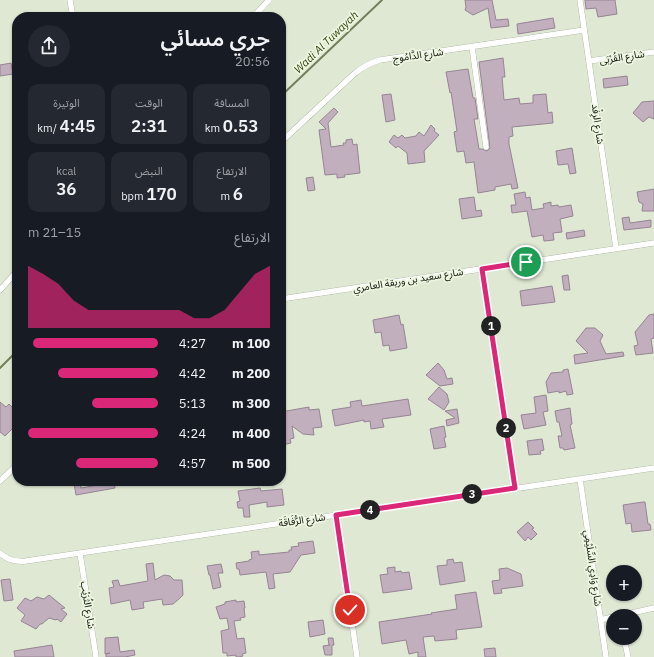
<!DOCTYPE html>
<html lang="ar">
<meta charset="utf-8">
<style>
body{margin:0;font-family:"IBM Plex Sans","Noto Sans Arabic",sans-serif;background:#242831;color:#f1f3f6;direction:rtl;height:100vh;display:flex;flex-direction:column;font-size:15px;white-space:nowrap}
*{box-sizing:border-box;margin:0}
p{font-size:13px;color:#9ea1a6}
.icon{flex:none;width:22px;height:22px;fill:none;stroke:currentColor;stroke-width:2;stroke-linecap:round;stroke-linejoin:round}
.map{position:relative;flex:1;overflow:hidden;direction:ltr}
.side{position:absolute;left:12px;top:12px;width:274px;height:474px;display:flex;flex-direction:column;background:#171b24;border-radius:16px;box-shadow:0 1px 3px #0004;direction:rtl}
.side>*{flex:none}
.controls{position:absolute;left:606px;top:565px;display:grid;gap:8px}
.controls a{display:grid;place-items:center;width:36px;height:36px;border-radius:50%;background:#171b24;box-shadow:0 1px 3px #0004;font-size:20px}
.pin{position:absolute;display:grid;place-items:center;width:34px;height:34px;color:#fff;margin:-17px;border:2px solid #fff;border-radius:50%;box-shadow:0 1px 4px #0007}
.km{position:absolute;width:20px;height:20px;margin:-10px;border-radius:50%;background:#222;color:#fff;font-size:11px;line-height:20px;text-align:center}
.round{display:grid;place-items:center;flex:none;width:42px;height:42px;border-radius:21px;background:#242831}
.headline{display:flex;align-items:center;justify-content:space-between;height:68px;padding:0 16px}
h1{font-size:22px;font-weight:600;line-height:30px}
.stats{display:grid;grid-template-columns:repeat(3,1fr);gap:6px;height:68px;padding:4px 16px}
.stats div{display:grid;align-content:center;border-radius:10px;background:#242831;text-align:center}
.stats b{font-size:17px;font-weight:600}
.stats small{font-size:11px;font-weight:400}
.stats p{font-size:11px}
.chart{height:112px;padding:8px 16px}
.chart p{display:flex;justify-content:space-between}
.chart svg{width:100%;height:72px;margin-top:4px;fill:#db2777;opacity:.7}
ul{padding:0 16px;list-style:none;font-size:13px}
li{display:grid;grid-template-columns:64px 48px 1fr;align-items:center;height:30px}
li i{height:10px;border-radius:5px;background:#db2777}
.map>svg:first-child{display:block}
</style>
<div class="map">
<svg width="654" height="657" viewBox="0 0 654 657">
<rect width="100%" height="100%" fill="#dfe8d3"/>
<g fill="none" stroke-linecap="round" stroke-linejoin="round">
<path stroke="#72805c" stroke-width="2" d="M281 96 382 0
M0 368 17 351"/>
</g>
<path fill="#c1afbe" stroke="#968494" d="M465 0H492L496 20 508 19 509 26 491 28 488 8 473 15 465 10 466 7Z
M585 0H615L617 14 598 17 596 8 586 9Z
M553 18 555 28 518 34 517 24Z
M503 58 505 77H502L504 100 519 98 520 104 533 103V95L546 94 548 113 552 112 553 123 512 127 513 136 509 137V144L518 188 512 189 511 184 495 187V190L478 193 474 162 466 163 464 151 457 152 454 132 457 131 451 92 450 93 446 72 468 69 473 98H475L478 119H474L479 149H482L487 151 490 148 479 62Z
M11 63 13 74 0 76V65Z
M627 76 628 85 604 88 603 79Z
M391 94 395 120 386 122 382 95Z
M654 101V119L649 117 643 122 633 113 642 102Z
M334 108 338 112 328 123 331 147 344 145 343 143H346V140L352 139 353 145 357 144 360 173 344 175 345 177 337 178V174L325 175 319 130 326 129 319 122Z
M431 125 435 129 434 131 439 135 424 151 425 162 408 164 407 153 398 146 396 148 389 142 394 135 398 138 402 135 405 138 416 136 419 132 424 136Z
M572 148 576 173 570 174 568 164 558 165 556 151Z
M313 177 315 190 308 191 306 178Z
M654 189V211H642L643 204 639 202 637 192Z
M525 192 526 198 530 197 532 210 544 208 543 204 551 202V206L558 205 559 207 571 205 573 216 560 219 562 232 553 233 554 240 544 241 543 235 532 237 527 211 512 213 511 205H516L514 194Z
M474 197 476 211 481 210 482 216 462 219 459 199Z
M629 217 630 223 651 220V227L624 230 622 218Z
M584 230 585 236 567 239 566 233Z
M568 275 570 290H564L562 276Z
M552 286 555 302 522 306 520 291Z
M654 314V338L651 339 653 353 636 355 634 346 638 345 635 332 649 315Z
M399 315 401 325 403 324 407 348 390 351 389 345 383 346 381 332 375 333 373 320Z
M586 328H595L603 335 600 341 606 354 623 352 624 356 575 364 574 355 588 353 576 341Z
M438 363 444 370 447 379 452 378 453 384 440 386 426 375Z
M568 369 573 394 567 395 566 391 559 393V391L548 393 546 382 551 373 563 372V370Z
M439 387 447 394 449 402 444 410 428 399Z
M546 395 548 411 543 412 546 425 524 429 521 415 536 413 534 397Z
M408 399 411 415 382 419 384 427 371 429 370 421 364 422V420L335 426 332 410 351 407 350 402 361 400 362 406Z
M0 402 6 407 9 404 17 412V424L5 436 0 432Z
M309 407V410L319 409 322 427 313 428 314 435 303 434 292 426 294 438 290 439 291 443 282 445 281 412Z
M570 408 572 424 570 425 575 448 564 450 563 448H560L558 436H562L559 422H557L555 411Z
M457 409 459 423 447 426 446 420 455 418 445 411Z
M444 426 446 437 444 438 446 447 434 449 430 429Z
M542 439 544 450 540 451 541 454 529 455 527 441Z
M97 481H114L115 488 76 495 74 483 80 482 81 488 98 485Z
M260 488 261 491 282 489 284 505 267 507V502L249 505 250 517H244L243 508H238L237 502 240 501 238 491Z
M643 502H645L648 524H650L651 530 632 532 631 523 626 524 623 505Z
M528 522 534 528 532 529 537 534 531 540 528 537 525 541 517 532Z
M313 541 315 553 301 555 290 572 273 574 275 588 269 589 266 572 240 575 239 569H237L236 563 249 561V560L252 559 251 552 259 551V555L289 552V550H292L291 547 299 546 298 543Z
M453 559 454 563 462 562 465 581 440 585 437 566 447 565V560Z
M153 563 155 580 164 575 170 576 174 580H182L183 595 179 599 173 604 163 605 162 599 143 602 144 608 132 610 130 600 111 604 109 588 114 587 112 581 118 580 120 586 148 581 146 564Z
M221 564 223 573H218L221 587 213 589 210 575H209L207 566Z
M395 567V572L401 571 402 573 409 572 412 589 383 593 380 575 388 574 387 568Z
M507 568 521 574 523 586 501 589 502 593 494 594 492 581 500 580 499 569Z
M10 579 13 600 4 601 1 580Z
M476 592 482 627 456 630 457 639 435 641 434 636 423 637 426 657H418V652L409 654 406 640 382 644 379 622 432 614 431 613 457 609 455 595Z
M49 595 65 608 61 609 67 614 61 622 57 619 56 620 49 618 42 624H40L36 629 21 621 25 615 17 608 25 598 31 601 37 597 44 599Z
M236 600V602L244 601 245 608H244L245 617 240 618 241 620 234 621 237 639 244 638 246 653 242 654 243 656 239 657H236V655L227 656V653H223L221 631 229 629 227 618 220 619 216 607 225 604V602Z
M323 620 325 634 310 637 308 622Z
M118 637 120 652 134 650 135 655 125 657H106V654L110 653 105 654V638Z
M328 638H333L334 645H332V655H325L323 646 330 645H329Z
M52 645 54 657H15L14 651Z
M495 648 496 657H485L484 649Z"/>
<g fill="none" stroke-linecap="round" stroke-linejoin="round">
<g stroke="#959e89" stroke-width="6">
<path id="minor" d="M70 0 73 17
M580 0 616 248
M253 17 269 0
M472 47 486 147
M589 61 654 52
M281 142 354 74C362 67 370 63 380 60L584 30
M482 269 515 488
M0 290 17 271
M281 299 654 243
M580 479 606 657
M0 481 17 465
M336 515 357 657
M0 553C7 560 16 562 26 561L654 468
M80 553 96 657
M619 616 654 608
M600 620 613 617
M624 638 628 657"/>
</g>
<use href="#minor" stroke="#fff" stroke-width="5.5"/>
</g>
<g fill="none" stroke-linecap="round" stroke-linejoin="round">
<g stroke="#fff" stroke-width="8">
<path id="route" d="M350 610 336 515 515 488 482 269 526 262"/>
</g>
<use href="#route" stroke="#db2777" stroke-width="5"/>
</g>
<g text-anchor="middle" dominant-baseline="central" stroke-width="3.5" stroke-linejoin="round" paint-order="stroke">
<g font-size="10" fill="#11140d" stroke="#ecf6e0">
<text transform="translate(418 55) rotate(-8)">شارع الدَّامُوج</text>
<text transform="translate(622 57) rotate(-9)">شارع القُرْبَى</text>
<text transform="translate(598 124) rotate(82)">شارع الرِفْد</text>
<text transform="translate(408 280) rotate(-9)">شارع سعيد بن وريقة العامري</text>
<text transform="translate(302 520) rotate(-8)">شارع الرُّفَاقَة</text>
<text transform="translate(593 568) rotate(82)">شارع وَادِي السِّلَيْمِي</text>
<text transform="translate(88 605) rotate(81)">شارع الثُرَيْب</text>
</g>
<g font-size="11" font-style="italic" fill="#33440e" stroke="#ecf6e0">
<text transform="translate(326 42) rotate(-44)">Wadi Al Tuwayah</text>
</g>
</g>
</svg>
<div class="controls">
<a>+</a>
<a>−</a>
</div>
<div class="pin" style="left:526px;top:262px;background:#1e9e55"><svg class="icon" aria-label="arrive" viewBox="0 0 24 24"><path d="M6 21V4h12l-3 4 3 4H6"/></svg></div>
<div class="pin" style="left:350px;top:610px;background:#d93025"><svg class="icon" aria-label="check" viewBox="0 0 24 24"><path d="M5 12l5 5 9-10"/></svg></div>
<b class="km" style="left:491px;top:326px">1</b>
<b class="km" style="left:506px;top:428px">2</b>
<b class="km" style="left:472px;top:494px">3</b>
<b class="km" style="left:370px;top:510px">4</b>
<section class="side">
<div class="headline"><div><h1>جري مسائي</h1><p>20:56</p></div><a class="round"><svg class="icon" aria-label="share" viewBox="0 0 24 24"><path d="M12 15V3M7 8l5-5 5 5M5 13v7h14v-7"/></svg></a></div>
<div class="stats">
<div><p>المسافة</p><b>0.53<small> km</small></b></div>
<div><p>الوقت</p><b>2:31</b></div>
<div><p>الوتيرة</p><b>4:45<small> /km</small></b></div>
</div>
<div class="stats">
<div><p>الارتفاع</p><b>6<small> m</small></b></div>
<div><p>النبض</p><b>170<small> bpm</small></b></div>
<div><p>kcal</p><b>36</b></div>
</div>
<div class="chart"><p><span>الارتفاع</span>15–21 m</p>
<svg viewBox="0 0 160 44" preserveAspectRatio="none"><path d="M0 44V6L10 11L20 17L30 27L40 33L50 33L60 33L70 33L80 33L90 33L100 33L110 38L120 38L130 33L140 22L150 11L160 6V44z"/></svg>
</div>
<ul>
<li><b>100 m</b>4:27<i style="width:96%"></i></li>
<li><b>200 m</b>4:42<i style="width:77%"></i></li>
<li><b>300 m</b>5:13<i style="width:51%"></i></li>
<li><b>400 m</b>4:24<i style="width:100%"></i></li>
<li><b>500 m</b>4:57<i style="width:63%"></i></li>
</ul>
</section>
</div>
